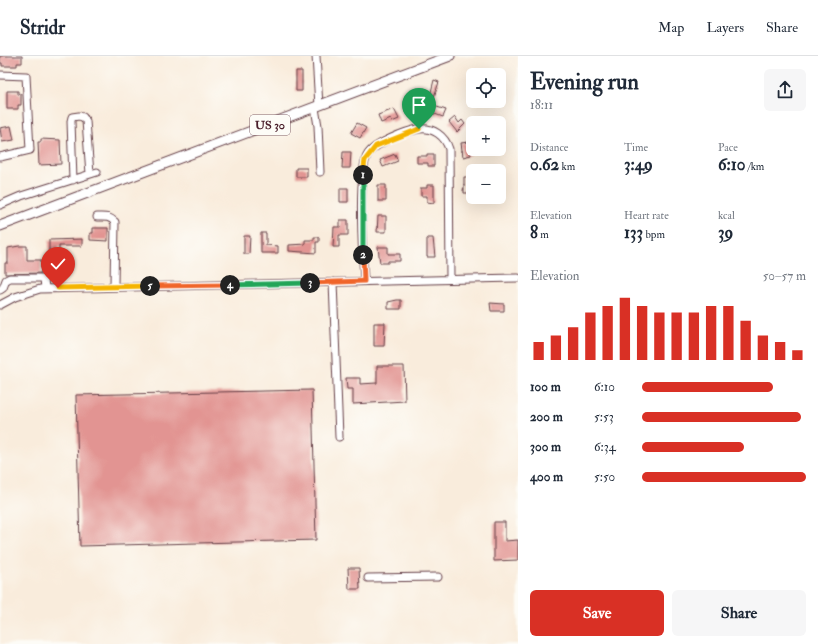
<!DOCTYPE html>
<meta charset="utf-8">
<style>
body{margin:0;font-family:"IM FELL Double Pica",serif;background:#f6f6f7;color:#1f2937;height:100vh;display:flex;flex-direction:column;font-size:15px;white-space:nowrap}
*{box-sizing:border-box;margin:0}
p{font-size:13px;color:#747a83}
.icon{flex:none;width:22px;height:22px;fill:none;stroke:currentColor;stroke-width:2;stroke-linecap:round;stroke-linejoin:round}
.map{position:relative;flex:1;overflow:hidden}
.panel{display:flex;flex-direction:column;background:#fff;width:300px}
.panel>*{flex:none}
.fabs{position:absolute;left:466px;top:12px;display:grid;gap:8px}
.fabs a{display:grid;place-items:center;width:40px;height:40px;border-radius:6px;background:#fff;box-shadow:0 4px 16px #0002;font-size:20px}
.pin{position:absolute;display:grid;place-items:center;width:34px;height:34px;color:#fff;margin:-41px -17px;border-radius:50% 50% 50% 0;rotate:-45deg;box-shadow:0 0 4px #0007}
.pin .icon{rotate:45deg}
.km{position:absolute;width:20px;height:20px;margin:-10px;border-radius:50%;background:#222;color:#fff;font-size:11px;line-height:20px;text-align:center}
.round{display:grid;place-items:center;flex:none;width:42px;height:42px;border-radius:6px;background:#f6f6f7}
.head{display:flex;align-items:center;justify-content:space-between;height:68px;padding:0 12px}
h1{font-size:22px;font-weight:700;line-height:30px}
.stats{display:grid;grid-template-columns:repeat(3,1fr);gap:6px;height:68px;padding:4px 12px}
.stats div{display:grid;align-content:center}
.stats b{font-size:17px;font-weight:700}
.stats small{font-size:11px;font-weight:400}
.stats p{font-size:11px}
.chart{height:112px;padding:8px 12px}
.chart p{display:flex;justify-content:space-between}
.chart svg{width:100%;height:72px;margin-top:4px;stroke:#d93025;stroke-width:6}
.primary-button{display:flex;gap:8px;margin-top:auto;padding:8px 12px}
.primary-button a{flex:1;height:46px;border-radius:6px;background:#d93025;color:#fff;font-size:16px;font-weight:700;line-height:46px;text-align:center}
.primary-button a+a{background:#f6f6f7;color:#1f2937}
ul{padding:0 12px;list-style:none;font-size:13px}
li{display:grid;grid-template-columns:64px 48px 1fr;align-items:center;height:30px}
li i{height:10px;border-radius:5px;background:#d93025}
header{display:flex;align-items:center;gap:24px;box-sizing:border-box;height:56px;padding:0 20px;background:#fff;border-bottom:1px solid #e0e1e3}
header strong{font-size:19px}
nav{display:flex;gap:22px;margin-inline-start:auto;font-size:14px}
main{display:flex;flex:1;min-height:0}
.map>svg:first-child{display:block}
</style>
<header>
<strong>Stridr</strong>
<nav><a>Map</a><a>Layers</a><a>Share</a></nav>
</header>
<main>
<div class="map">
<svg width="518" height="588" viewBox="0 0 518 588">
<rect width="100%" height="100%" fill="#fdfcf7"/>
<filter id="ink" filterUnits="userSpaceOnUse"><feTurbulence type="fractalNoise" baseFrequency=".025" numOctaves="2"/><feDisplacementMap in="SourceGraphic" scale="8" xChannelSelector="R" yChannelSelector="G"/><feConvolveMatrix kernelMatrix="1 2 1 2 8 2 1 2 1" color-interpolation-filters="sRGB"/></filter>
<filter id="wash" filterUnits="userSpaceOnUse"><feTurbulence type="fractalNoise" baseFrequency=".012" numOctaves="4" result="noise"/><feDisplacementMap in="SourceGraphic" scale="16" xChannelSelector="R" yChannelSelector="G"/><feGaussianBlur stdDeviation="0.9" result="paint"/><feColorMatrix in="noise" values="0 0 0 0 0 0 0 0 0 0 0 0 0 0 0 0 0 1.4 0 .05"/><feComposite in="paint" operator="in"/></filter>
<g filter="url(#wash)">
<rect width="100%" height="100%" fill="#f9ecdc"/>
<g id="blocks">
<path fill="#e29492" d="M0 0H22V7H17V10H2V7H0Z
M296 15H302V35H296Z
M434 24 439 26 434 41 430 40Z
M7 35H18V38H21V49H18V53H7Z
M411 44 426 49 424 56 408 51Z
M434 50 446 54 443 61 432 57Z
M394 53 399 63 392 66 391 63 381 67 378 59Z
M455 61 459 67 462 64 465 68 457 76 449 66Z
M357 67 366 72 360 82 351 77Z
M11 70 14 84 2 86 0 72Z
M41 83 60 84 61 108 39 109 38 86H41Z
M468 86 471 99 463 101 461 87Z
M343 96H351L350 112H342Z
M395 98 398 105 383 111 380 104Z
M427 98H434V110H428V107H417V100H427Z
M296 112H307V121H296Z
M464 121H471V137H464Z
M378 129H386V145H378Z
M427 129H434V147L427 146V140H421V132H427Z
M340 132H348V146H340Z
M378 160H386V176H377Z
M340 164H348V179H339V191H333L334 171H340Z
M93 172H108V185L90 184V177H93Z
M261 177H266V189L278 190V197H261Z
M244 180H250L249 198H244Z
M314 181H319V186H316V197L289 195V189L305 188V184H314Z
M427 182H433L435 201H427Z
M82 183V190H59V216H49V184Z
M19 190H27V204H41V217L5 218V207H8V192Z
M378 191H388V198H400V205H388V207H380Z
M397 244H401V253H388V246Z
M490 247 504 248V255H491Z
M374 267H385L384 290H374Z
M377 310H404L405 345 353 348V333H347L346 322H360V328L377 327Z
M312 334 316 484 80 490 76 339Z
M494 466H505V485L518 484V504L494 505Z
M348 512H359L360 533H349Z"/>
</g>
</g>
<g filter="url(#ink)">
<use href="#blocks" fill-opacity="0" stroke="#643e46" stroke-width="1"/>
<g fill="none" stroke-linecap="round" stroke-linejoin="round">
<g stroke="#643e46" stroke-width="9">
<path id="minor" d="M316 0 319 50
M0 19 26 20 30 94 0 101
M315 52 318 70 320 116
M73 124 71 65 72 61 79 60 83 61 86 65 90 118
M0 149 21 140 97 116
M97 161C105 161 109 160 115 166L114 231
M364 225C363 202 357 114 368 98 375 87 406 75 419 73 433 71 445 80 449 93L450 223
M333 226 339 381
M0 234 3 232 6 224 10 222H44L45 233
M0 249 15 241 40 233 518 222
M368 522 438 521"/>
</g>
<g stroke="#643e46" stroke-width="11">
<path id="major" d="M0 170 450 0"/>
</g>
<path stroke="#643e46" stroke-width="1" stroke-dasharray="3 3" stroke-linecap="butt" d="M462 94V100
M463 135 464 128
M377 173V169"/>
<use href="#minor" stroke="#fff" stroke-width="7"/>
<use href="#major" stroke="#fff" stroke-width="9"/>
</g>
</g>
<g fill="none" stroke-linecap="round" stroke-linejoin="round" filter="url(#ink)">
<g stroke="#fff" stroke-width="8">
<path id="split-1" d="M363 119 365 104 376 90 419 73"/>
</g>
<g stroke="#fff" stroke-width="8">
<path id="split-2" d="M363 199V119"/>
</g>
<g stroke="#fff" stroke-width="8">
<path id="split-3" d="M310 227 364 225 363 199"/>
</g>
<g stroke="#fff" stroke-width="8">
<path id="split-4" d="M230 229 310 227"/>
</g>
<g stroke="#fff" stroke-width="8">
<path id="split-5" d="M150 230 230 229"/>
</g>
<g stroke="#fff" stroke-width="8">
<path id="split-6" d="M58 232 150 230"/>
</g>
<use href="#split-1" stroke="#f5b400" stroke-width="5"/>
<use href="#split-2" stroke="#22a559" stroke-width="5"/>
<use href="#split-3" stroke="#f0652b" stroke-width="5"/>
<use href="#split-4" stroke="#22a559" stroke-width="5"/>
<use href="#split-5" stroke="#f0652b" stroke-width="5"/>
<use href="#split-6" stroke="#f5b400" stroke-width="5"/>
</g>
<g text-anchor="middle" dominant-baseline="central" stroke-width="3" stroke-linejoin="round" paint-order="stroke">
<rect fill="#fdfcf7" stroke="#806168" stroke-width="1" x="250" y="59" width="40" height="20" rx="3"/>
<g font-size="12" font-weight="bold" fill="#4a1f2b">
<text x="270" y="69">US 30</text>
</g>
</g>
</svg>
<div class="fabs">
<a><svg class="icon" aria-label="locate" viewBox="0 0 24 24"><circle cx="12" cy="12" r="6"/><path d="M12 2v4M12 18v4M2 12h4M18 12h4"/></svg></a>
<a>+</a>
<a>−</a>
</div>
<div class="pin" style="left:419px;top:73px;background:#1e9e55"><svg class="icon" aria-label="arrive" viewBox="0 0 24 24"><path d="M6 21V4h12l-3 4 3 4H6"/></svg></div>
<div class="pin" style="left:58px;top:232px;background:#d93025"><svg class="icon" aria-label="check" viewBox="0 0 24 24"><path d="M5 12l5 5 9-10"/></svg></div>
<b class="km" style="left:363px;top:119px">1</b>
<b class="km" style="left:363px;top:199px">2</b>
<b class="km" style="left:310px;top:227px">3</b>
<b class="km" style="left:230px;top:229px">4</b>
<b class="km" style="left:150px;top:230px">5</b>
</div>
<section class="panel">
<div class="head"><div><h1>Evening run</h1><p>18:11</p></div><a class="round"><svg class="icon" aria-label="share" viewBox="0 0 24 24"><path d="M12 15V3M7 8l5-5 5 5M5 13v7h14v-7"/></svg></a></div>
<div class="stats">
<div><p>Distance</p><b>0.62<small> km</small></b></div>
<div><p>Time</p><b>3:49</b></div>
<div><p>Pace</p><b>6:10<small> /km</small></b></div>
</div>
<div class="stats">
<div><p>Elevation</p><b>8<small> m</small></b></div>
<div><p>Heart rate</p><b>133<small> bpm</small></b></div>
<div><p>kcal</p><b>39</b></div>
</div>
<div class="chart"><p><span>Elevation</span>50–57 m</p>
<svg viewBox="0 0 160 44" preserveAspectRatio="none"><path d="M5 44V33M15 44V29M25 44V24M35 44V15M45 44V11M55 44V6M65 44V11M75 44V15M85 44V15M95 44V15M105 44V11M115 44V11M125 44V20M135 44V29M145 44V33M155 44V38"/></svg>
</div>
<ul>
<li><b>100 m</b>6:10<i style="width:80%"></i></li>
<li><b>200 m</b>5:53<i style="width:97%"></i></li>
<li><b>300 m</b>6:34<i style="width:62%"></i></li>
<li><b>400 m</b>5:50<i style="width:100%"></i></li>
</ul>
<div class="primary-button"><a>Save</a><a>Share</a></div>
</section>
</main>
